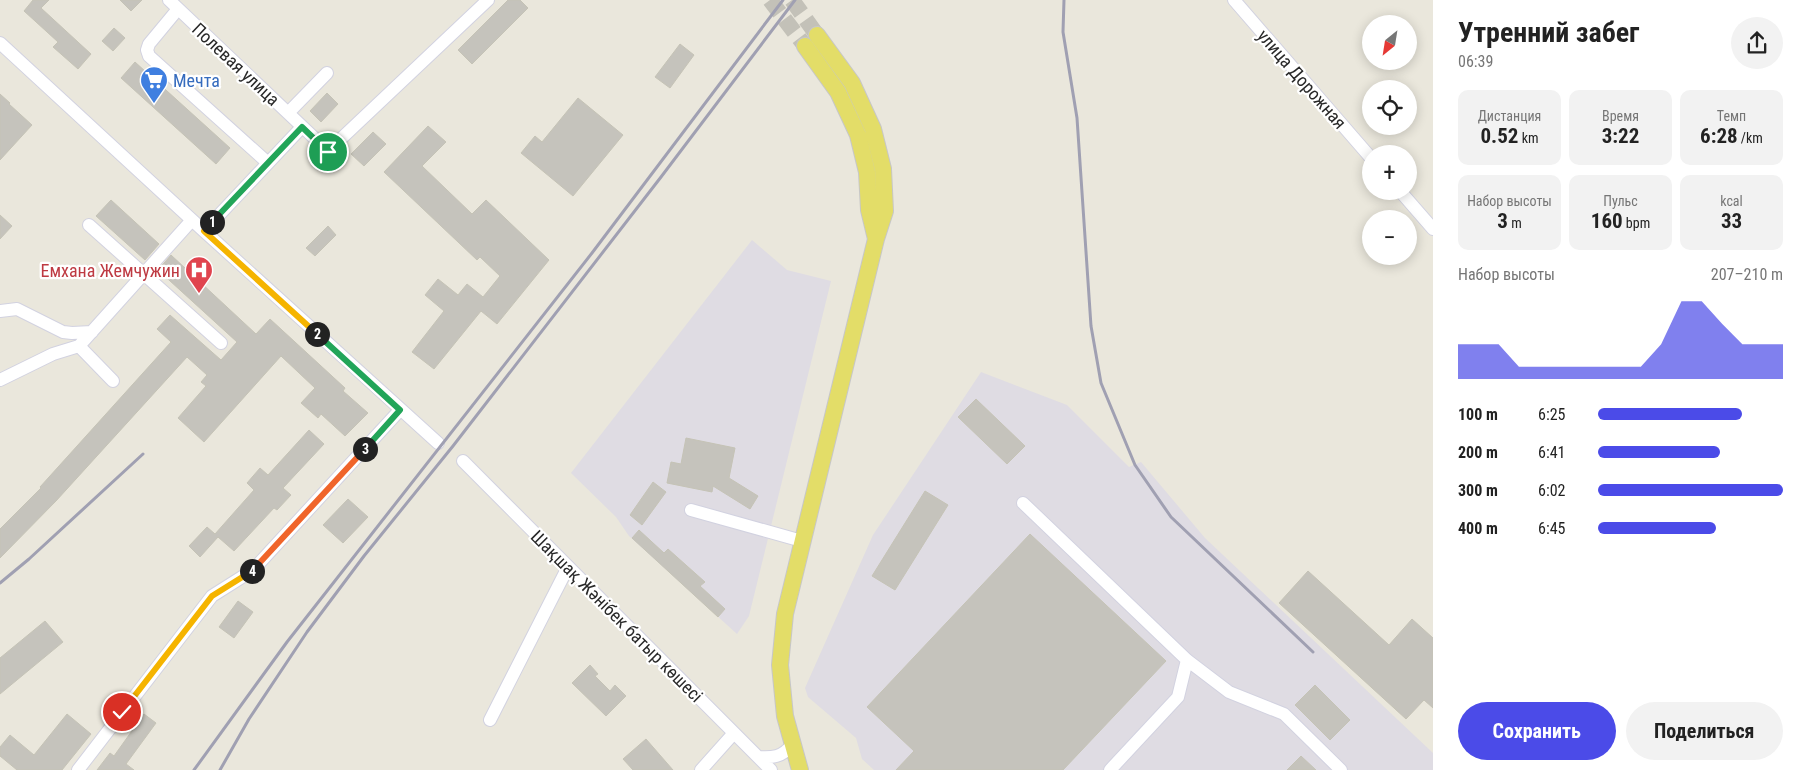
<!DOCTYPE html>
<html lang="ru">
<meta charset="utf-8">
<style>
body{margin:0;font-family:"Roboto Condensed",sans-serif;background:#f2f2f2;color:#222;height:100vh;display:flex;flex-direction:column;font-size:19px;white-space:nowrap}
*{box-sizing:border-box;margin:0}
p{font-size:16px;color:#767676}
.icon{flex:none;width:28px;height:28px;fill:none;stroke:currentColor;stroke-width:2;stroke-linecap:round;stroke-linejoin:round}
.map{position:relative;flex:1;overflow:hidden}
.side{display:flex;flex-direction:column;background:#fff;width:375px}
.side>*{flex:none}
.needle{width:32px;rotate:210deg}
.fabs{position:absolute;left:1362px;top:15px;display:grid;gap:10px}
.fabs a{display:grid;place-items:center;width:55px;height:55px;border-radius:50%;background:#fff;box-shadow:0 2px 12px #0003;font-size:25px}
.pin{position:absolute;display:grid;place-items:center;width:42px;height:42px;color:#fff;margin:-21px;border:2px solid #fff;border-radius:50%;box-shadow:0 1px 5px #0007}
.km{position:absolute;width:25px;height:25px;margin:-12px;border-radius:50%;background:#222;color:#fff;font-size:14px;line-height:25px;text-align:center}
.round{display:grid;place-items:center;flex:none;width:52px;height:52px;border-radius:26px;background:#f2f2f2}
.head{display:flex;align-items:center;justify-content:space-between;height:85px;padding:0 25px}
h1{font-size:28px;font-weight:700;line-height:38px}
.stats{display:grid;grid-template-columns:repeat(3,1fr);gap:8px;height:85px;padding:5px 25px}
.stats div{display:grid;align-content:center;border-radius:10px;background:#f2f2f2;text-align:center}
.stats b{font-size:21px;font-weight:700}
.stats small{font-size:14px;font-weight:400}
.stats p{font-size:14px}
.chart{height:140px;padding:10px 25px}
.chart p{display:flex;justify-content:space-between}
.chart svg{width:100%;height:90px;margin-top:5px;fill:#4b4be8;opacity:.7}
.primary-button{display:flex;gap:10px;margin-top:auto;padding:10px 25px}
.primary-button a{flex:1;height:58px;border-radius:30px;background:#4b4be8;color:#fff;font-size:20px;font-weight:700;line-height:58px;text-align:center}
.primary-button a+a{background:#f2f2f2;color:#222}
ul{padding:0 25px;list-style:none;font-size:16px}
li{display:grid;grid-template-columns:80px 60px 1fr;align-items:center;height:38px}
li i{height:12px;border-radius:6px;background:#4b4be8}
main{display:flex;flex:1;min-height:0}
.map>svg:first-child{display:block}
</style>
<main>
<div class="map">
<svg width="1433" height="770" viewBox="0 0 1433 770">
<rect width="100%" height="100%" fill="#eae7dc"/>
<path fill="#dfdce3" d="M752 240 787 270 831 281 749 616 737 634 629 536 616 517 571 473Z
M981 372 1067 405 1129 467 1141 462 1205 538 1433 753V770H874L862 759 856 738 808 697 805 688 873 535Z"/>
<path fill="#c5c3bc" stroke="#c5c3b6" d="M33 0H49L41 8 91 54 78 69 53 47 58 42 24 11Z
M120 0H142L131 11Z
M508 0H520L528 8 472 64 458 50Z
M114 28 125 38 113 51 102 41Z
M680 44 694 55 670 88 655 77Z
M135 62 230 148 216 164 121 78Z
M327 93 338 104 321 122 310 111Z
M0 94 10 103 9 104 32 125 0 160Z
M578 98 623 135 573 196 521 153 535 136 542 142Z
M428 126 446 142 422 166 472 214 486 200 549 260 497 324 481 311 434 369 412 352 444 311 425 295 438 279 458 295 467 284 483 297 500 276 480 257 477 260 384 172Z
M373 132 386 144 364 166 351 154Z
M111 200 159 244 145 260 96 216Z
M0 215 12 226 0 239Z
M328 226 336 235 315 256 306 248Z
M171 255 256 334 270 319 345 388 343 391 368 413 345 436 321 414 318 418 301 403 315 388 281 356 204 442 178 418 206 386 201 382 207 375 187 357 56 501 0 558V529L41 488 40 487 171 342 157 329 170 315 221 360 237 342 158 270Z
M976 399 1025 446 1007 464 958 417Z
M309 430 324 444 283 488 291 495 277 510 274 508 234 551 218 537 200 557 189 546 207 527 215 534 254 490 247 483 260 468 268 475Z
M686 438 735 448 729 478 758 496 750 509 713 486 712 492 667 483 671 462 681 464Z
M653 482 666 492 642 525 630 515Z
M925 491 948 505 895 590 872 576Z
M348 499 368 517 343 543 323 525Z
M639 530 664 553 668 549 705 582 700 586 725 609 718 617 632 538Z
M1030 534 1166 661 1063 770H896L914 751 867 707Z
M1308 571 1389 645 1412 619 1433 638V708L1424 700 1406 719 1279 603Z
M238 601 253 612 234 638 219 627Z
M45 621 63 642 0 694V658Z
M590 665 598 674 595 676 610 691 615 685 626 696 606 716 572 683Z
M1315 685 1350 720 1330 740 1295 705Z
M67 714 91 734 62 770H17L0 756V747L10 735 34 755Z
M144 714 156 723 126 764 134 770H97L110 753 114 756Z
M646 739 673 770H633L623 759Z
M1301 756 1316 770H1287Z"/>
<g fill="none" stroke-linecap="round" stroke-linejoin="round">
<path stroke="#c3c1b8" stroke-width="16" stroke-dasharray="16 8" stroke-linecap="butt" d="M770 0 805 46
M792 0 817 35"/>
<g stroke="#d2d2e0" stroke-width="14">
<path id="minor" d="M169 0 328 151 488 0
M1234 0 1371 158
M178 9 149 44 147 50 149 56 268 163
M0 43 204 231 438 443
M288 113 327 73
M1400 191 1433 229
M89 225 221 343
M204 231 302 127
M0 311 17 309 63 332 72 333 92 332
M79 346 113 381
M0 380 53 354 79 346 192 220
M463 461 771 770
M1023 503 1187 660 1229 692 1284 714 1341 770
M691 510 802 541
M490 720 568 567
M758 757C773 758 782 757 792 745
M78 770 212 596 253 570 400 410
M701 770 734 733
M1110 770 1178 697 1187 660"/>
</g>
<g stroke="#c7c7c7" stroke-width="18">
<path id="major" d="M805 46 838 92 858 135 867 172 869 210 876 239
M800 770 785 716 780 665 785 614 876 239 885 211 883 169 873 129 852 83 817 35"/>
</g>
<use href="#minor" stroke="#fff" stroke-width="12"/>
<use href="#major" stroke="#e3dd68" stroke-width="16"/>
<path stroke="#a0a0b2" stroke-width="3" d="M1064 0 1063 32 1077 118 1091 326 1101 383 1135 465 1171 517 1313 652
M0 583 29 559 143 454
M194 770 287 642 592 253 783 0
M220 770 249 719 307 632 364 556 453 446 661 177 795 0"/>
</g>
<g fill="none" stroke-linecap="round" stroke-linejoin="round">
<g stroke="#fff" stroke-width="10">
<path id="split-1" d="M212 222 302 127 328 152"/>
</g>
<g stroke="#fff" stroke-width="10">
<path id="split-2" d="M212 222 204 231 317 334"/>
</g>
<g stroke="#fff" stroke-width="10">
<path id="split-3" d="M317 334 400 410 365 449"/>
</g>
<g stroke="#fff" stroke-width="10">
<path id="split-4" d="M252 571 365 449"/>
</g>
<g stroke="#fff" stroke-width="10">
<path id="split-5" d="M122 712 212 596 252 571"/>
</g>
<use href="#split-1" stroke="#22a559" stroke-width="6"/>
<use href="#split-2" stroke="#f5b400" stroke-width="6"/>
<use href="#split-3" stroke="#22a559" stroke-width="6"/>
<use href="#split-4" stroke="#f0652b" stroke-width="6"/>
<use href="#split-5" stroke="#f5b400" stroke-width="6"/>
</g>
<defs>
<g id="supermarket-pin" transform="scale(1.4375)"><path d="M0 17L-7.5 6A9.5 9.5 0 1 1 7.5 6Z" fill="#3f7fe0" stroke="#fff"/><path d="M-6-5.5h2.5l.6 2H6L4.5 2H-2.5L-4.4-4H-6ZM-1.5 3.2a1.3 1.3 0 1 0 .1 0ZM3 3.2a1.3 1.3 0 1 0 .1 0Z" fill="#fff"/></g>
<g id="hospital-pin" transform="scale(1.4375)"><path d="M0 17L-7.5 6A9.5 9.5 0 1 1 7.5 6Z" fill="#e0444e" stroke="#fff"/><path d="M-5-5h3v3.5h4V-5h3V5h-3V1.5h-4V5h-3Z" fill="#fff"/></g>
</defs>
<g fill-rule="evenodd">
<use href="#supermarket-pin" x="154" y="80"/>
<use href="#hospital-pin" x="199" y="270"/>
</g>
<g text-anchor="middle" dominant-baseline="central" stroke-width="4.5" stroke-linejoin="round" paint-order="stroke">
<g font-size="18" fill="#292929" stroke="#fff">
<text transform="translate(236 64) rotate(43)">Полевая улица</text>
<text transform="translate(1302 79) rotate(49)">улица Дорожная</text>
<text transform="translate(617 616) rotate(45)">Шақшақ Жәнібек батыр көшесі</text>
</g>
<g font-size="18" fill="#366cbe" stroke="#fff" text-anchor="start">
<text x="173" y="80">Мечта</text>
</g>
<g font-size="18" fill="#be3a42" stroke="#fff" text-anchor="end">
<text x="180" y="270">Емхана Жемчужин</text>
</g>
</g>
</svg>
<div class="fabs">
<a><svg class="needle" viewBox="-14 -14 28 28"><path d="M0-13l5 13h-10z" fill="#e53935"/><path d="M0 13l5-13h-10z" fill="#767676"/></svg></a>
<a><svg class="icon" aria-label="locate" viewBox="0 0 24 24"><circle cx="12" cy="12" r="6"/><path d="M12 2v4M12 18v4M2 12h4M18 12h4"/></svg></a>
<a>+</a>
<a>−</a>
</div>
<div class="pin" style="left:328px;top:152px;background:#1e9e55"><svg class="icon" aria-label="arrive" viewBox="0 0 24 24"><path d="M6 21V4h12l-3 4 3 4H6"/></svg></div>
<div class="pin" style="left:122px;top:712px;background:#d93025"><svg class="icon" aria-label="check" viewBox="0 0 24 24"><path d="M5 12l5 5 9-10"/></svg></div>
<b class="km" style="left:212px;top:222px">1</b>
<b class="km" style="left:317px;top:334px">2</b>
<b class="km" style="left:365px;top:449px">3</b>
<b class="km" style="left:252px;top:571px">4</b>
</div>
<section class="side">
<div class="head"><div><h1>Утренний забег</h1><p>06:39</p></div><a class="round"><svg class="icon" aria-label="share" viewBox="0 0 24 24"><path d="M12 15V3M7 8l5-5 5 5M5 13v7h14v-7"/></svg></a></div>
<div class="stats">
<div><p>Дистанция</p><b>0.52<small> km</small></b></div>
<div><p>Время</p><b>3:22</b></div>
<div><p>Темп</p><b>6:28<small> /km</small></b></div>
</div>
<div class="stats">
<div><p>Набор высоты</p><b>3<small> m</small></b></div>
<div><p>Пульс</p><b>160<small> bpm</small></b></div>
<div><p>kcal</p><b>33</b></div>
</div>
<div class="chart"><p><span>Набор высоты</span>207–210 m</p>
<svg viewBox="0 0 160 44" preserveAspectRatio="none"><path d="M0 44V27L10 27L20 27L30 38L40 38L50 38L60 38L70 38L80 38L90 38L100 27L110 6L120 6L130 17L140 27L150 27L160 27V44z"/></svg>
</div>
<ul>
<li><b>100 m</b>6:25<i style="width:78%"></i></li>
<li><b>200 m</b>6:41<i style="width:66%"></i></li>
<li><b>300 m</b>6:02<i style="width:100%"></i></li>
<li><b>400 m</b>6:45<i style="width:64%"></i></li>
</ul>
<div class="primary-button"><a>Сохранить</a><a>Поделиться</a></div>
</section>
</main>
